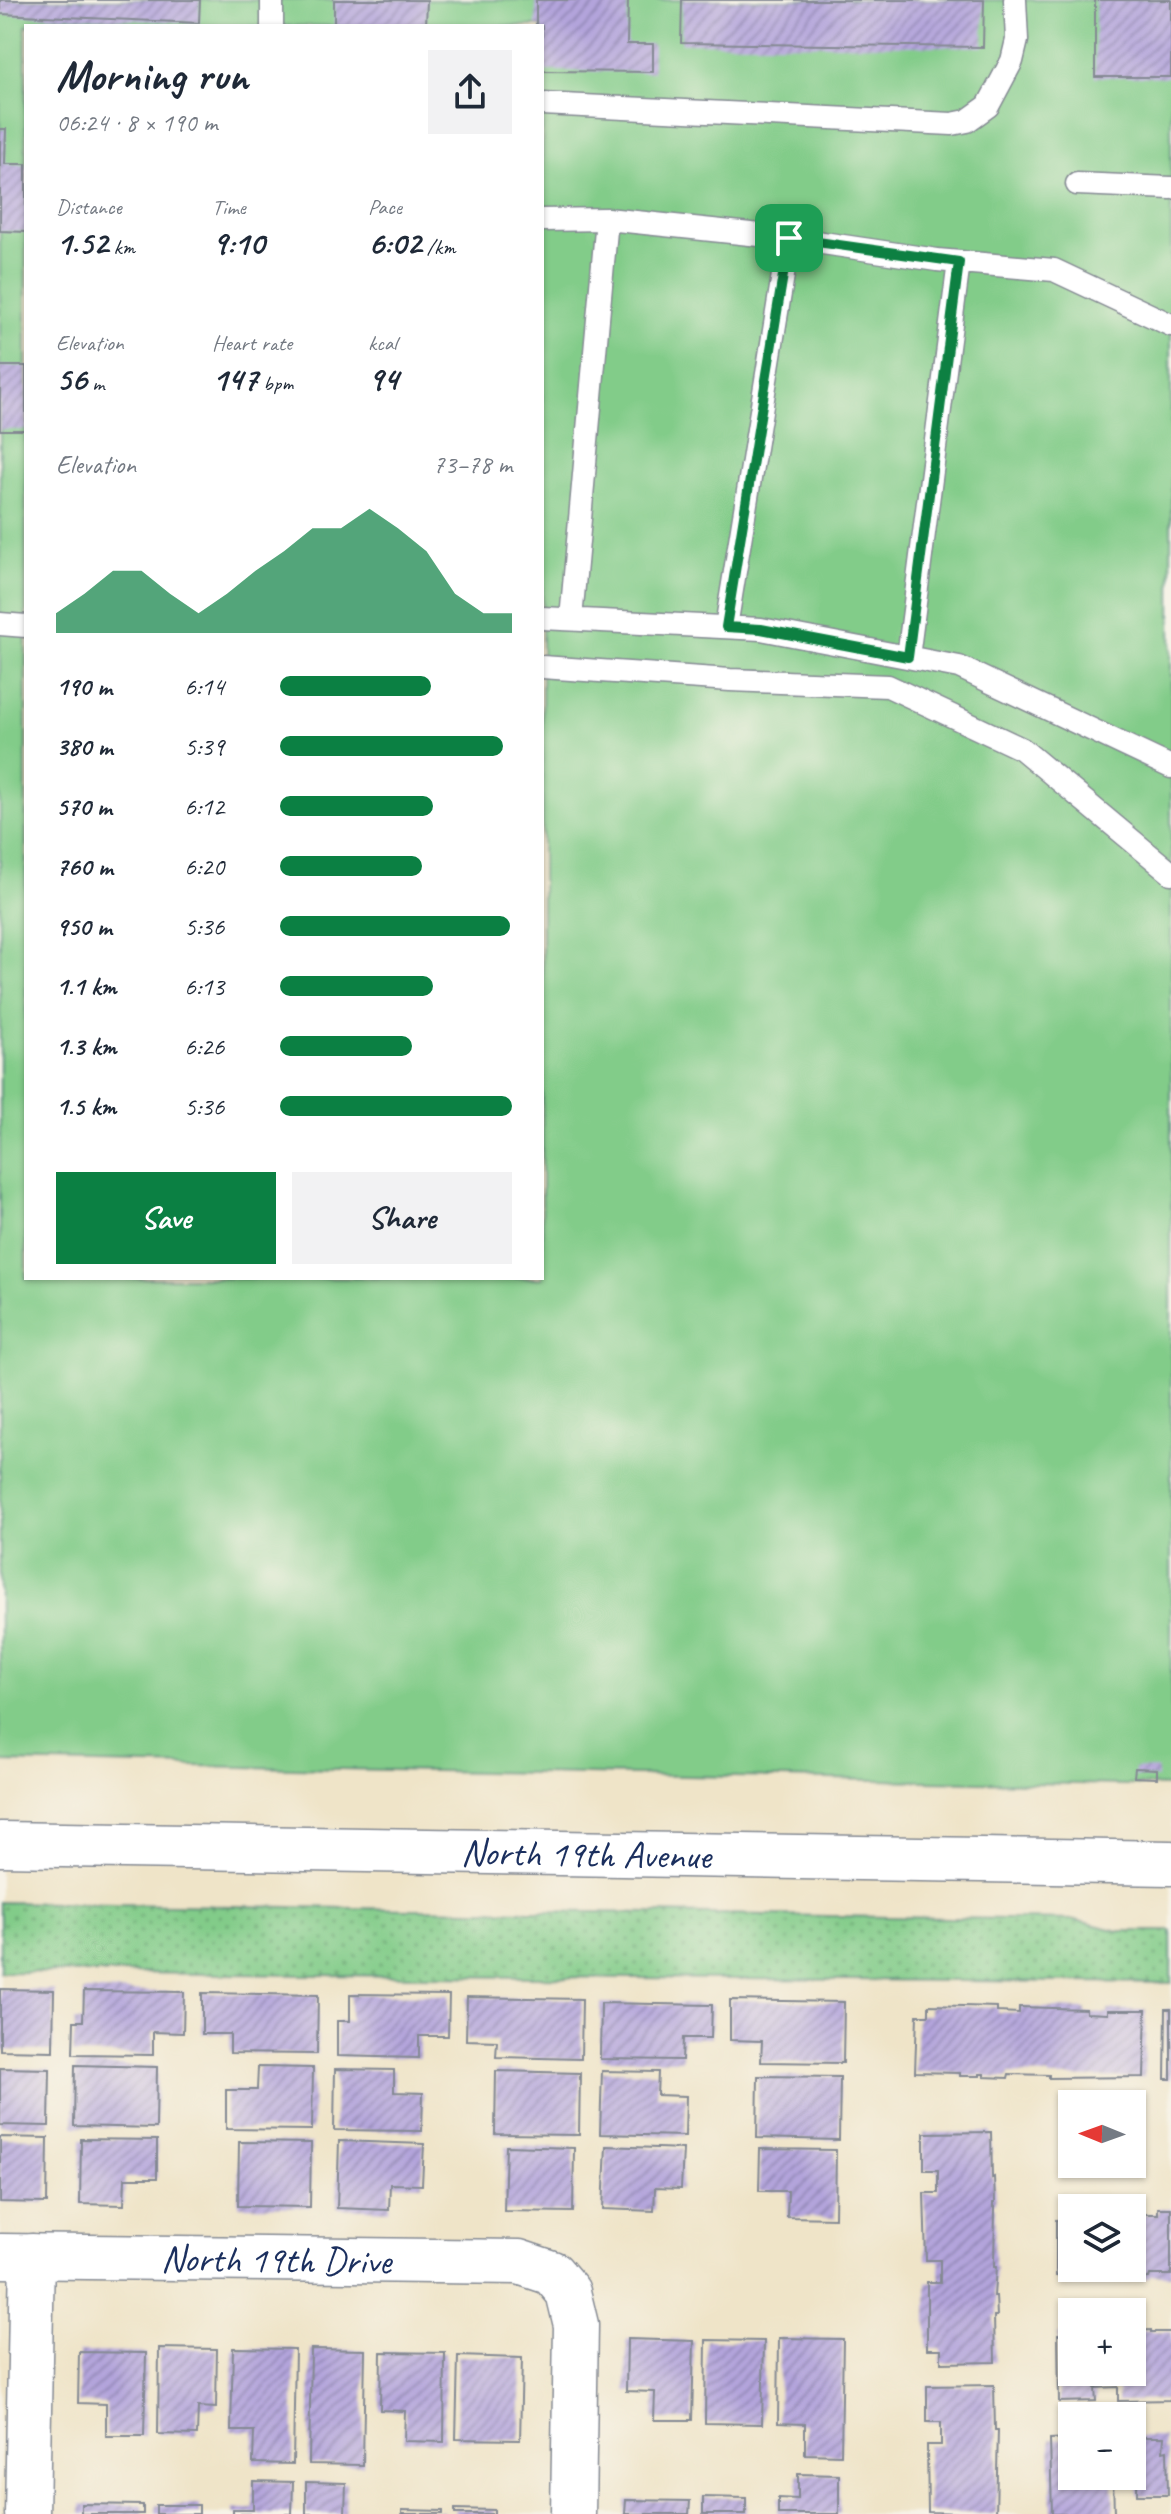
<!DOCTYPE html>
<meta charset="utf-8">
<style>
body{margin:0;font-family:Caveat,sans-serif;background:#f2f2f3;color:#1f2937;height:100vh;display:flex;flex-direction:column;font-size:30px;white-space:nowrap}
*{box-sizing:border-box;margin:0}
p{font-size:26px;color:#747a83}
.icon{flex:none;width:44px;height:44px;fill:none;stroke:currentColor;stroke-width:2;stroke-linecap:round;stroke-linejoin:round}
.map{position:relative;flex:1;overflow:hidden}
.side{position:absolute;left:24px;top:24px;width:520px;height:1256px;display:flex;flex-direction:column;background:#fff;border-radius:0px;box-shadow:0 2px 6px #0004}
.side>*{flex:none}
.needle{width:52px;rotate:271deg}
.fabs{position:absolute;left:1058px;top:2090px;display:grid;gap:16px}
.fabs a{display:grid;place-items:center;width:88px;height:88px;border-radius:0px;background:#fff;box-shadow:0 2px 6px #0004;font-size:40px}
.pin{position:absolute;display:grid;place-items:center;width:68px;height:68px;color:#fff;margin:-34px;border-radius:16px;box-shadow:0 4px 12px #0006}
.round{display:grid;place-items:center;flex:none;width:84px;height:84px;border-radius:0px;background:#f2f2f3}
.summary{display:flex;align-items:center;justify-content:space-between;height:136px;padding:0 32px}
h1{font-size:44px;font-weight:700;line-height:60px}
.figures{display:grid;grid-template-columns:repeat(3,1fr);gap:12px;height:136px;padding:8px 32px}
.figures div{display:grid;align-content:center}
.figures b{font-size:34px;font-weight:700}
.figures small{font-size:22px;font-weight:400}
.figures p{font-size:22px}
.chart{height:224px;padding:16px 32px}
.chart p{display:flex;justify-content:space-between}
.chart svg{width:100%;height:144px;margin-top:8px;fill:#0b8043;opacity:.7}
.primary-button{display:flex;gap:16px;margin-top:auto;padding:16px 32px}
.primary-button a{flex:1;height:92px;border-radius:0px;background:#0b8043;color:#fff;font-size:32px;font-weight:700;line-height:92px;text-align:center}
.primary-button a+a{background:#f2f2f3;color:#1f2937}
ul{padding:0 32px;list-style:none;font-size:26px}
li{display:grid;grid-template-columns:128px 96px 1fr;align-items:center;height:60px}
li i{height:20px;border-radius:10px;background:#0b8043}
.map>svg:first-child{display:block}
</style>
<div class="map">
<svg width="1171" height="2514" viewBox="0 0 1171 2514">
<defs>
<pattern id="grass-dots" width="8" height="8" patternUnits="userSpaceOnUse" patternTransform="scale(2)"><rect width="8" height="8" fill="#82cc89"/><path d="M2 2h.1M6 6h.1" fill="none" stroke="#6aa673" stroke-width="1.8" stroke-linecap="round"/></pattern>
<pattern id="building-hatch" width="6" height="6" patternUnits="userSpaceOnUse" patternTransform="scale(2)"><rect width="6" height="6" fill="#b3a4db"/><path d="M-1 1l2-2M0 6l6-6M5 7l2-2" fill="none" stroke="#9186b5"/></pattern>
</defs>
<rect width="100%" height="100%" fill="#f7f3e8"/>
<filter id="ink" filterUnits="userSpaceOnUse"><feTurbulence type="fractalNoise" baseFrequency=".0125" numOctaves="2"/><feDisplacementMap in="SourceGraphic" scale="16" xChannelSelector="R" yChannelSelector="G"/><feConvolveMatrix kernelMatrix="1 2 1 2 8 2 1 2 1" color-interpolation-filters="sRGB"/></filter>
<filter id="wash" filterUnits="userSpaceOnUse"><feTurbulence type="fractalNoise" baseFrequency=".006" numOctaves="4" result="noise"/><feDisplacementMap in="SourceGraphic" scale="32" xChannelSelector="R" yChannelSelector="G"/><feGaussianBlur stdDeviation="1.8" result="paint"/><feColorMatrix in="noise" values="0 0 0 0 0 0 0 0 0 0 0 0 0 0 0 0 0 1.4 0 .05"/><feComposite in="paint" operator="in"/></filter>
<g filter="url(#wash)">
<rect width="100%" height="100%" fill="#efe4c8"/>
<path fill="url(#grass-dots)" stroke="#4e7e74" stroke-width="2" d="M0 1902 1075 1920 1119 1931H1171V1983L0 1972Z"/>
<path fill="#82cc89" stroke="#4e7e74" stroke-width="2" fill-rule="evenodd" d="M0 0H1171V1786L0 1762ZM26 26H542V1278H26Z"/>
<g id="blocks">
<path fill="url(#building-hatch)" d="M0 0H200L199 23 0 14Z
M334 0H427L426 26H334Z
M536 0H628L627 44H653V72L542 71V26H536Z
M682 0H984L983 47 681 43Z
M1095 0H1171V77H1095Z
M0 129H6L5 164H26V232L0 231Z
M0 366H26V430H0Z
M1135 1768 1157 1769V1778L1134 1777Z
M0 1989 54 1990 53 2051 0 2050Z
M84 1991 184 1992 183 2033 153 2032V2055L73 2054 74 2021H83Z
M202 1993 318 1995 317 2054 230 2053V2034H202Z
M350 1994 449 1995 448 2036H419V2058L337 2056V2021H350Z
M467 1997 582 1999 581 2059 496 2057 497 2041 466 2040Z
M730 2000 844 2002 843 2063 761 2062 762 2041 730 2040Z
M601 2003 712 2005 711 2038H683L682 2060 600 2059Z
M929 2005 997 2007V2012L1019 2013V2007L1086 2009V2013L1108 2014V2010H1146L1144 2077 1049 2078V2075L1009 2074 1008 2078 984 2077V2074H980V2076H960V2073L915 2072 917 2015H929Z
M1166 2009H1171V2079H1165Z
M75 2065 157 2067 156 2128 74 2126Z
M258 2067 313 2068 312 2130 226 2129V2090H257Z
M0 2068 50 2069 49 2126 0 2125Z
M335 2069 394 2070V2092L423 2093 422 2131 334 2130Z
M496 2071 580 2073 579 2135 495 2134Z
M602 2071 658 2072 657 2095 686 2096 685 2136 600 2134Z
M758 2076 840 2077 839 2140 757 2138Z
M991 2132 992 2178 994 2177 995 2203H993V2207H995L994 2267H996L994 2296H996L997 2316H994L995 2362 941 2363V2349H927V2282H940V2260H926L924 2193H938V2170H924V2133Z
M0 2137 48 2138 47 2203 0 2202Z
M81 2139 157 2140V2178H125L124 2205 80 2204Z
M339 2141 424 2144 422 2185 390 2184 389 2210 337 2208Z
M239 2142 311 2143 310 2207 238 2206Z
M506 2146 574 2148 573 2212 504 2211Z
M606 2146 683 2149 681 2189 655 2188 654 2211 603 2209Z
M760 2149 836 2150 835 2218 787 2217 788 2191H759Z
M1132 2208H1135V2214H1158V2208H1171V2275H1150L1149 2278 1125 2279V2276L1121 2278 1101 2279V2276H1056V2220L1068 2219V2209H1072V2268H1132Z
M1151 2330V2332H1171V2400L1118 2401V2387L1095 2388 1096 2401 1059 2402 1058 2334H1072V2372H1132V2331Z
M779 2338 843 2339 841 2455 805 2454V2424L778 2423Z
M627 2339 694 2341 692 2420H654L655 2392 626 2391Z
M706 2340 764 2341 762 2424 705 2423Z
M159 2348 217 2349 216 2408 198 2407 197 2435 158 2434Z
M233 2348 295 2349 293 2464 253 2463 254 2431H231Z
M311 2349 365 2350 363 2465 309 2464Z
M79 2352 146 2353 144 2436H106V2404L78 2403Z
M381 2352 445 2353 444 2442 404 2441 405 2411 380 2410Z
M458 2356 522 2358 520 2440 456 2439Z
M994 2385 995 2430H998L996 2514 928 2512 927 2445H941V2422H927V2386Z
M1138 2437H1164L1163 2451 1167 2450 1168 2495H1137Z
M1072 2438V2476H1113L1114 2514H1052L1050 2439Z
M798 2474 839 2475V2514H778V2498L798 2499Z
M253 2481 293 2482 292 2514H233V2509H253Z
M306 2482 346 2483 345 2514H306Z
M703 2497 746 2498V2514H703Z
M626 2500 690 2501 689 2514H625Z
M81 2504 143 2505V2514H81Z
M156 2505H199V2514H156Z
M455 2509 494 2510V2514H455Z
M402 2510 443 2511V2514H402Z"/>
</g>
</g>
<g filter="url(#ink)">
<use href="#blocks" fill-opacity="0" stroke="#858a93" stroke-width="2"/>
<g fill="none" stroke-linecap="round" stroke-linejoin="round">
<g stroke="#858a93" stroke-width="25">
<path id="lane" d="M272 0V26
M542 104 952 124 967 121 988 106 1012 61 1017 40 1015 0
M1077 184 1171 188
M542 220 607 219 789 238 937 260 1054 270 1171 325
M542 618 761 629 959 667 1171 767
M571 619 607 219
M0 624 26 626
M726 627 789 238
M908 657 959 262
M542 667 730 680 888 686 1022 749 1171 873"/>
</g>
<g stroke="#858a93" stroke-width="47">
<g id="street">
<path id="s1" d="M0 2256 519 2262 552 2273 568 2292 576 2325 573 2514"/>
<path d="M27 2514 32 2256"/>
</g>
</g>
<g stroke="#858a93" stroke-width="47">
<g id="primary">
<path id="s2" d="M0 1844 1171 1863"/>
</g>
</g>
<use href="#lane" stroke="#fff" stroke-width="22"/>
<use href="#street" stroke="#fff" stroke-width="44"/>
<use href="#primary" stroke="#fff" stroke-width="44"/>
</g>
</g>
<g fill="none" stroke-linecap="round" stroke-linejoin="round" filter="url(#ink)">
<g stroke="#fff" stroke-width="16">
<path id="route" d="M789 238 959 262 908 657 761 629 726 627Z"/>
</g>
<use href="#route" stroke="#0b8043" stroke-width="10"/>
</g>
<g text-anchor="middle" dominant-baseline="central" stroke-width="8" stroke-linejoin="round" paint-order="stroke">
<g font-size="38" fill="#1b2f5e" stroke="#f7f3e8">
<text stroke="none"><textPath href="#s2" startOffset="586">North 19th Avenue</textPath></text>
<text stroke="none"><textPath href="#s1" startOffset="276">North 19th Drive</textPath></text>
</g>
</g>
</svg>
<div class="fabs">
<a><svg class="needle" viewBox="-14 -14 28 28"><path d="M0-13l5 13h-10z" fill="#e53935"/><path d="M0 13l5-13h-10z" fill="#747a83"/></svg></a>
<a><svg class="icon" aria-label="layers" viewBox="0 0 24 24"><path d="M12 4l9 5-9 5-9-5zM3 14l9 5 9-5"/></svg></a>
<a>+</a>
<a>−</a>
</div>
<div class="pin" style="left:789px;top:238px;background:#1e9e55"><svg class="icon" aria-label="arrive" viewBox="0 0 24 24"><path d="M6 21V4h12l-3 4 3 4H6"/></svg></div>
<section class="side">
<div class="summary"><div><h1>Morning run</h1><p>06:24 · 8 × 190 m</p></div><a class="round"><svg class="icon" aria-label="share" viewBox="0 0 24 24"><path d="M12 15V3M7 8l5-5 5 5M5 13v7h14v-7"/></svg></a></div>
<div class="figures">
<div><p>Distance</p><b>1.52<small> km</small></b></div>
<div><p>Time</p><b>9:10</b></div>
<div><p>Pace</p><b>6:02<small> /km</small></b></div>
</div>
<div class="figures">
<div><p>Elevation</p><b>56<small> m</small></b></div>
<div><p>Heart rate</p><b>147<small> bpm</small></b></div>
<div><p>kcal</p><b>94</b></div>
</div>
<div class="chart"><p><span>Elevation</span>73–78 m</p>
<svg viewBox="0 0 160 44" preserveAspectRatio="none"><path d="M0 44V38L10 32L20 25L30 25L40 32L50 38L60 32L70 25L80 19L90 12L100 12L110 6L120 12L130 19L140 32L150 38L160 38V44z"/></svg>
</div>
<ul>
<li><b>190 m</b>6:14<i style="width:65%"></i></li>
<li><b>380 m</b>5:39<i style="width:96%"></i></li>
<li><b>570 m</b>6:12<i style="width:66%"></i></li>
<li><b>760 m</b>6:20<i style="width:61%"></i></li>
<li><b>950 m</b>5:36<i style="width:99%"></i></li>
<li><b>1.1 km</b>6:13<i style="width:66%"></i></li>
<li><b>1.3 km</b>6:26<i style="width:57%"></i></li>
<li><b>1.5 km</b>5:36<i style="width:100%"></i></li>
</ul>
<div class="primary-button"><a>Save</a><a>Share</a></div>
</section>
</div>
